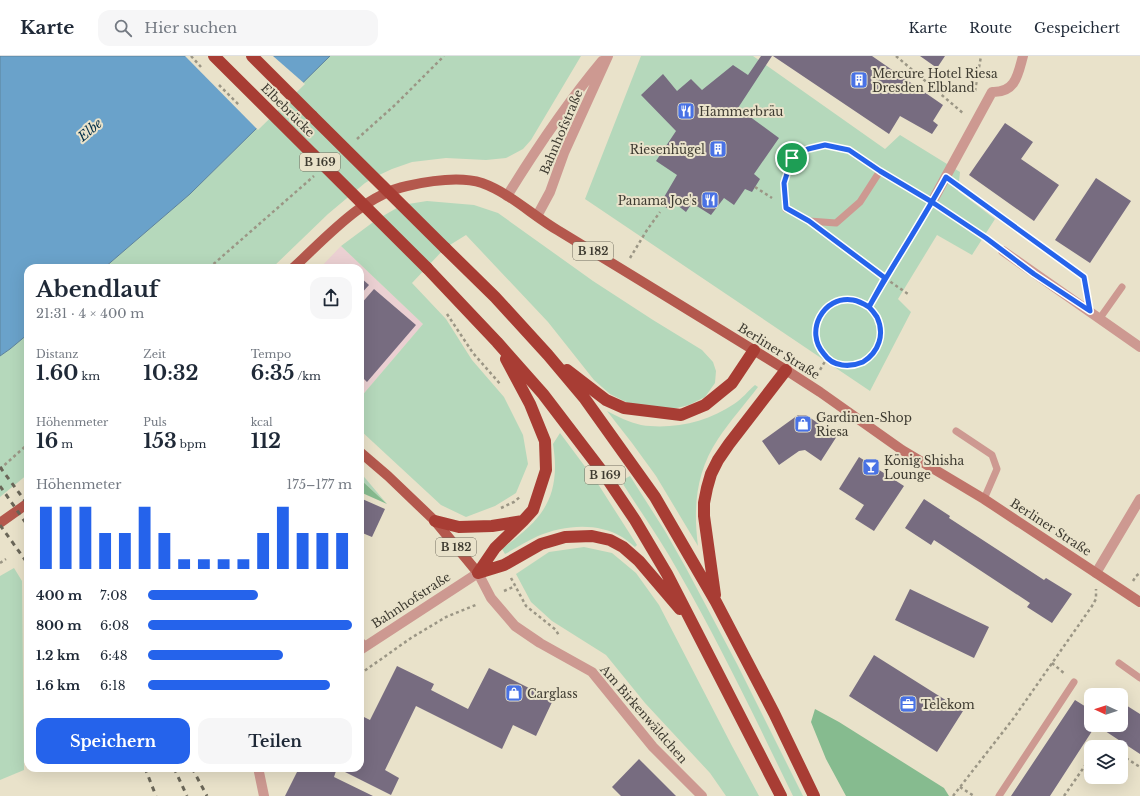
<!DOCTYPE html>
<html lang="de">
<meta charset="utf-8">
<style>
body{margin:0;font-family:"Libre Baskerville",serif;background:#f6f6f7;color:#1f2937;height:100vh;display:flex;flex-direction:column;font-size:15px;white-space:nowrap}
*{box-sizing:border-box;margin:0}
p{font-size:13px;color:#747a83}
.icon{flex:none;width:22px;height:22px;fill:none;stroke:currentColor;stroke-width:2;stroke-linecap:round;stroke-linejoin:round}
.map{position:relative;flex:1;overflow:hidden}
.side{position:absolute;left:24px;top:208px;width:340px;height:508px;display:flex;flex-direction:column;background:#fff;border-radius:12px;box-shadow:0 4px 16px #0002}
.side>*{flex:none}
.needle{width:26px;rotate:273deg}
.tools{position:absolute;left:1084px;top:632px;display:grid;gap:8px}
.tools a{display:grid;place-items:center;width:44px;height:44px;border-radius:8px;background:#fff;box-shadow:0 4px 16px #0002;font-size:20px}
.pin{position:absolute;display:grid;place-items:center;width:34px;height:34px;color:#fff;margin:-17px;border:2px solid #fff;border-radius:50%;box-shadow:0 1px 4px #0007}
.round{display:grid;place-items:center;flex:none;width:42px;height:42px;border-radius:12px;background:#f6f6f7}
.head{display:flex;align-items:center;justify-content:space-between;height:68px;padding:0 12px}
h1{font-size:22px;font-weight:700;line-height:30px}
.figures{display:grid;grid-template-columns:repeat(3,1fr);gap:6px;height:68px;padding:4px 12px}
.figures div{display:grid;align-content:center}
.figures b{font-size:20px;font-weight:700}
.figures small{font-size:11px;font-weight:400}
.figures p{font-size:11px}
.chart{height:112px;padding:8px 12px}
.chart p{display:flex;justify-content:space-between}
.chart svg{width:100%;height:72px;margin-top:4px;stroke:#2563eb;stroke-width:6}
.button{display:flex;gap:8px;margin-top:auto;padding:8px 12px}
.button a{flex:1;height:46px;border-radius:12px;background:#2563eb;color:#fff;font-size:16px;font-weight:700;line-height:46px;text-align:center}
.button a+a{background:#f6f6f7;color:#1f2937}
ul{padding:0 12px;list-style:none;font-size:13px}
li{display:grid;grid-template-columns:64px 48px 1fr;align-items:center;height:30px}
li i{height:10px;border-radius:5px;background:#2563eb}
header{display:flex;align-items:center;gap:24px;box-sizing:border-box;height:56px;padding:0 20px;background:#fff;border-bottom:1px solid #e0e1e3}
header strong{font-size:19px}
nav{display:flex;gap:22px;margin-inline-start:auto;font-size:14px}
.search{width:280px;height:36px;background:#f6f6f7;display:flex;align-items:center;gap:10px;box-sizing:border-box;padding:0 14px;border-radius:12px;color:#747a83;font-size:15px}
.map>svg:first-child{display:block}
</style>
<header>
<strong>Karte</strong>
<div class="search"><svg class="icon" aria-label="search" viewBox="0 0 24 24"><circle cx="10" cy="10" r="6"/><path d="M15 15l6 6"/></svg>Hier suchen</div>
<nav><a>Karte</a><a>Route</a><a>Gespeichert</a></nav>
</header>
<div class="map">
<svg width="1140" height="740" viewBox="0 0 1140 740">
<rect width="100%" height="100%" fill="#e9e2ca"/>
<path fill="#ebd0d2" d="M341 190 423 268 360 342V212H320Z"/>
<path fill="#b5d8bb" d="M330 0H581L531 84 523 93 506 102 486 104 446 102 412 106 392 113 377 120 365 127 328 158 272 212H104L190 138Z
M641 0H753L885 93 900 79 960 116 958 135 995 163 972 199 937 179 898 243 911 256 870 335 585 143Z
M427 145 474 149 498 157 593 225 653 264 702 294 713 306 716 315 715 327 705 341 689 349 669 354 628 347 610 338 594 324 548 266 466 179 445 192 412 227 446 263 472 304 504 341 523 379 528 408 516 437 495 450 466 461 441 449 360 374V342L423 268 341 190 376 164 402 149Z
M28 278V418L0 441V300L10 293Z
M755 329 758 331C745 348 730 365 718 383 696 416 693 451 698 490L656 420 632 387 607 355C618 361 629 366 641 369 672 374 708 366 734 348 742 343 748 335 755 329Z
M560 377 598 428 637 489 635 491C631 488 627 484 622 481 597 466 564 469 538 480 527 485 516 492 505 498L502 493C533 469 555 452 555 410 555 403 554 395 553 388Z
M360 416 387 448 360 423Z
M630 420 665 475 686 512 737 608 803 740H793C756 664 720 588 678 515 661 484 640 455 621 425Z
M584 491 612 497 636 517 659 549 732 690 759 740H726L710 717 645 647 606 599 552 565 531 546 516 518 549 496Z
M14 512 22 525 24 714 0 724V520Z"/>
<path fill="#86bb8f" d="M360 423 387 448 360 436Z
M815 653 839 666 944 732 949 740H846L826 703 811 666Z"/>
<path fill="#6aa2ca" stroke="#5d839c" d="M0 0H330L190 138 104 212H28V278L10 293 0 300Z"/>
<path fill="#e9e2ca" d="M185 0H273L305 28 258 74Z"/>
<path fill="#776c80" d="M761 0H772L738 52 779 82 754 118 760 123 752 136 745 133 734 149 724 142 711 159 692 147 686 156 672 145 667 152 660 148 677 119 656 105 676 75 641 39 663 18 677 35 691 23 702 34 733 9 748 19Z
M773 0H872L943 49 933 65 938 69 932 78 900 60 889 78Z
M920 0H945L937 12Z
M1005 67 1033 86 1021 103 1059 129 1034 165 969 119Z
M1096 122 1131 145 1090 207 1055 184Z
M360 221 369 229 360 239Z
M374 233 416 269 367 326 360 319V249Z
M798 359H806L837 380 821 405 805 394 799 395 779 409 762 385Z
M859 401 904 430 874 475 855 463 864 449 839 433Z
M360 442 385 453 372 481 360 476Z
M924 443 950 460 949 462 1044 524 1046 522 1072 538 1052 567 1027 551 1030 547 934 484 931 489 905 472Z
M910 533 989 571 974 602 895 564Z
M874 599 963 655 937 696 849 640Z
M397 610 434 628 431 634 468 653 489 612 553 644 536 680 513 669 502 693 416 650 385 714 399 722 391 739 337 712 334 721 373 740H285L299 712H360V659L370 664Z
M1075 644 1091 654V669H1121V646L1140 658V698L1096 669 1050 740H1011Z
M639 703 676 740H621L612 731Z"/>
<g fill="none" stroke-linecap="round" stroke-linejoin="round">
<path stroke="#9b9685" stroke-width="2.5" stroke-dasharray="3 3" stroke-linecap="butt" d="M896 0 964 58
M975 35 981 0
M357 83 395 49 444 0
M957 129 1084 221 1087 237
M755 131 772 142
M828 179 885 222 908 238
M630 202 647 174 660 156
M209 212 314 120
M815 277a33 33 0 1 1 66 0a33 33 0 1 1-66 0Z
M869 251 885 222 925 157
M447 258 473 297 501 329
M817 319 827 302
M0 413 28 388
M501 452 514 446 521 440
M0 507 6 503
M511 522 526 550 556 574 559 580
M1133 525 1136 520 1140 517
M504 535 515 530
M1052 607 1065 618
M360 618 411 582 446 561 478 548
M1098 691 1101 687 1108 691
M1121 699 1140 711
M960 731 974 740
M953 740 1013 663 1092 550 1096 543V533
M1064 740 1091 701"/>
<path stroke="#cd9991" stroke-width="7" d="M786 153 784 127 793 102 807 93 825 89 849 94 880 115 932 146 986 182 1003 195
M809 165 836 167 860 146 880 115
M1100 262 1122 231
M956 375 992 399 997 413 984 443
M360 584 366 590
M1119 607 1140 622
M999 740 1074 626"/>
<path stroke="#cd9991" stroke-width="10" d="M507 140C536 93 567 47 602 5
M932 146 992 36C1016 37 1018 18 1023 0
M537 160 550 136 564 97 608 0
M1003 195 1140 291
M1096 517 1140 443
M360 594 478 517 491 542 515 570 540 587 592 616 653 691 702 740
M260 712 259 716 264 740"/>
<path stroke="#c0746a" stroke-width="10" d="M786 314 820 336 902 394 984 443 1140 546"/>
<path stroke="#b4584d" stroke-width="10" d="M293 212C325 183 363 139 407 130 429 125 460 120 482 127 510 137 533 160 559 175 635 221 710 267 786 314
M360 396 388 420 435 465 478 517
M0 467 28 447"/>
<path stroke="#a83d34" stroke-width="12" d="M252 0 312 60
M445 192 495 241 548 299 585 343 655 441 716 546 774 657 814 740
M427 212 497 286 543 338 604 418 635 464 667 518 781 740
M567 314 606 344 624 352 681 359 705 349 732 327 754 294
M435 465 459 471 492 470 523 465
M478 517 495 492 523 465 533 454 546 414 545 385 530 348 506 303
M478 517 504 509 541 488 565 481 592 480 610 484 623 491 639 505 680 553
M715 539 704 460V447L707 432 711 418 718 404 729 388 786 314"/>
<path stroke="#6a6658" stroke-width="3" stroke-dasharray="5 5" stroke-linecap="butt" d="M0 411 28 449
M0 430 28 470
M0 469 28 508
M145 712 156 740
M174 712 187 740
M192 712 207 740"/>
<path stroke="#9b9685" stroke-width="2.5" stroke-dasharray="3 3" stroke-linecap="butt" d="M191 0 201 11
M219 29 239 49"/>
<path stroke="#a83d34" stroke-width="12" d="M214 0 427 212
M312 60 445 192"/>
</g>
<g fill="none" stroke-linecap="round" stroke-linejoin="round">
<g stroke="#fff" stroke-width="8">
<path id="route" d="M792 102 784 127 786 152 809 165 885 222 869 251C872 254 875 258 877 261 885 278 879 296 863 306 856 309 849 310 842 309 835 308 828 304 824 298 804 276 823 239 853 244 859 245 864 248 869 251 894 207 922 165 946 121L1084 221 1090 255 1034 218 986 182 932 146 880 115 849 94 825 89 808 93 792 102"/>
</g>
<use href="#route" stroke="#2563eb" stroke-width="5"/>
</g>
<defs>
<g id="building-square" transform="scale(0.9)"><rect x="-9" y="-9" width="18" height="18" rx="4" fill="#4972e5" stroke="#e9e2ca"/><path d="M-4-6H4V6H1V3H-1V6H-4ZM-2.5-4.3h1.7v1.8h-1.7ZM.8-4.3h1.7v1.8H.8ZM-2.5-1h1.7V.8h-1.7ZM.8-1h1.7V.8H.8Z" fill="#fff"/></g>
<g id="restaurant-square" transform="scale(0.9)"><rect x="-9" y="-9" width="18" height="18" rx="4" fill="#4972e5" stroke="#e9e2ca"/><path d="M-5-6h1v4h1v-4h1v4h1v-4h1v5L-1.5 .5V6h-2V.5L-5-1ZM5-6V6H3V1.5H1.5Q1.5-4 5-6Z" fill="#fff"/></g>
<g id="shop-square" transform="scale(0.9)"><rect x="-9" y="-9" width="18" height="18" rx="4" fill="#4972e5" stroke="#e9e2ca"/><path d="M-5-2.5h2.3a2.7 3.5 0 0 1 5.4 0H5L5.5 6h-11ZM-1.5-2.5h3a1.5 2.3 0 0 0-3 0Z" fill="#fff"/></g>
<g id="bar-square" transform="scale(0.9)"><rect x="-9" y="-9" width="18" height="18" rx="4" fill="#4972e5" stroke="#e9e2ca"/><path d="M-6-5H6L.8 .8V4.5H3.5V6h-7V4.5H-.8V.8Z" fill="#fff"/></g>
<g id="office-square" transform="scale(0.9)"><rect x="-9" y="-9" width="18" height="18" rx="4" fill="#4972e5" stroke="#e9e2ca"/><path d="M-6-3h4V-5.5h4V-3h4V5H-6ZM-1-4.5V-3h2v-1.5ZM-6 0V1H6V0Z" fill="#fff"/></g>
</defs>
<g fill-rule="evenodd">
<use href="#building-square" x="859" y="24"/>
<use href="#restaurant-square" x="686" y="55"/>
<use href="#building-square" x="718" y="93"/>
<use href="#restaurant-square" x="710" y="144"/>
<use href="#shop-square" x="803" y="368"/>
<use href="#bar-square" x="871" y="411"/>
<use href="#shop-square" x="514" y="637"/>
<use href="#office-square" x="908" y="648"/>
</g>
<g text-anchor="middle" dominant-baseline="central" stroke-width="4" stroke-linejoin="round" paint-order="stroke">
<g fill="#e9e2ca" stroke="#716d5f" stroke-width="1">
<rect x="300" y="97" width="40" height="18" rx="3"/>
<rect x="573" y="186" width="40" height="18" rx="3"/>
<rect x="585" y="410" width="40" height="18" rx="3"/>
<rect x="436" y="482" width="40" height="18" rx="3"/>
</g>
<g font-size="11" font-weight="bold" fill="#3e3b31">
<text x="320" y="106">B 169</text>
<text x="593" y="195">B 182</text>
<text x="605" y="419">B 169</text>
<text x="456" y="491">B 182</text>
</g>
<g font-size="12" fill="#3e3b31" stroke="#e9e2ca" text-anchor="start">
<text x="872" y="17">Mercure Hotel Riesa<tspan x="872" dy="14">Dresden Elbland</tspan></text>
<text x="699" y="55">Hammerbräu</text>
<text x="705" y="93" text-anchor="end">Riesenhügel</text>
<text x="697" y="144" text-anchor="end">Panama Joe's</text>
<text x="816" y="361">Gardinen-Shop<tspan x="816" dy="14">Riesa</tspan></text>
<text x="884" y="404">König Shisha<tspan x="884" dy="14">Lounge</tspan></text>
<text x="527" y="637">Carglass</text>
<text x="921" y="648">Telekom</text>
</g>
<g font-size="12" fill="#3e3b31" stroke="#e9e2ca">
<text transform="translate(288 54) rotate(45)">Elbebrücke</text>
<text transform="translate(561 76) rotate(-67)">Bahnhofstraße</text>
<text transform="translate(779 295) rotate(32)">Berliner Straße</text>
<text transform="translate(1051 471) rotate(33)">Berliner Straße</text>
<text transform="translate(411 544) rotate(-33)">Bahnhofstraße</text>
<text transform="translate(644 658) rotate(49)">Am Birkenwäldchen</text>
</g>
<g font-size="13" font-style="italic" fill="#002e49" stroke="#e9e2ca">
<text transform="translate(90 74) rotate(-40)">Elbe</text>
</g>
</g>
</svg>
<div class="tools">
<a><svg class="needle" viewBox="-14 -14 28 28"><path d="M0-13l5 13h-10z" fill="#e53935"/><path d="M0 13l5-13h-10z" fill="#747a83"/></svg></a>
<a><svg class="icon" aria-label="layers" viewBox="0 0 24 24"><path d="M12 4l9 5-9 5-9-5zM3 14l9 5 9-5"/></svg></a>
</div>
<div class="pin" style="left:792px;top:102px;background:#1e9e55"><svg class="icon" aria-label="arrive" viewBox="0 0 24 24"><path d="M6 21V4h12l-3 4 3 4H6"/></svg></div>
<section class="side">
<div class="head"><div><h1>Abendlauf</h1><p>21:31 · 4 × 400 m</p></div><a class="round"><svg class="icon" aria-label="share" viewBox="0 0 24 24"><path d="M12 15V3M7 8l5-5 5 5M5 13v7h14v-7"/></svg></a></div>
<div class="figures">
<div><p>Distanz</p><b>1.60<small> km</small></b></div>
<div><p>Zeit</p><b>10:32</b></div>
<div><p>Tempo</p><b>6:35<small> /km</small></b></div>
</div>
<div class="figures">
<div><p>Höhenmeter</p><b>16<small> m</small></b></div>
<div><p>Puls</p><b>153<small> bpm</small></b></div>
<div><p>kcal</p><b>112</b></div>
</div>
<div class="chart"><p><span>Höhenmeter</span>175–177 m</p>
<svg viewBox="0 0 160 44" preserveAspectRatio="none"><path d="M5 44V6M15 44V6M25 44V6M35 44V22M45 44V22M55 44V6M65 44V22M75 44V38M85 44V38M95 44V38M105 44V38M115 44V22M125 44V6M135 44V22M145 44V22M155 44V22"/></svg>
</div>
<ul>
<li><b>400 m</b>7:08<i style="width:54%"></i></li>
<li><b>800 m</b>6:08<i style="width:100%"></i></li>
<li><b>1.2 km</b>6:48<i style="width:66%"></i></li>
<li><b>1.6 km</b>6:18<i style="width:89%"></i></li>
</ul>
<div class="button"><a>Speichern</a><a>Teilen</a></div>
</section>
</div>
